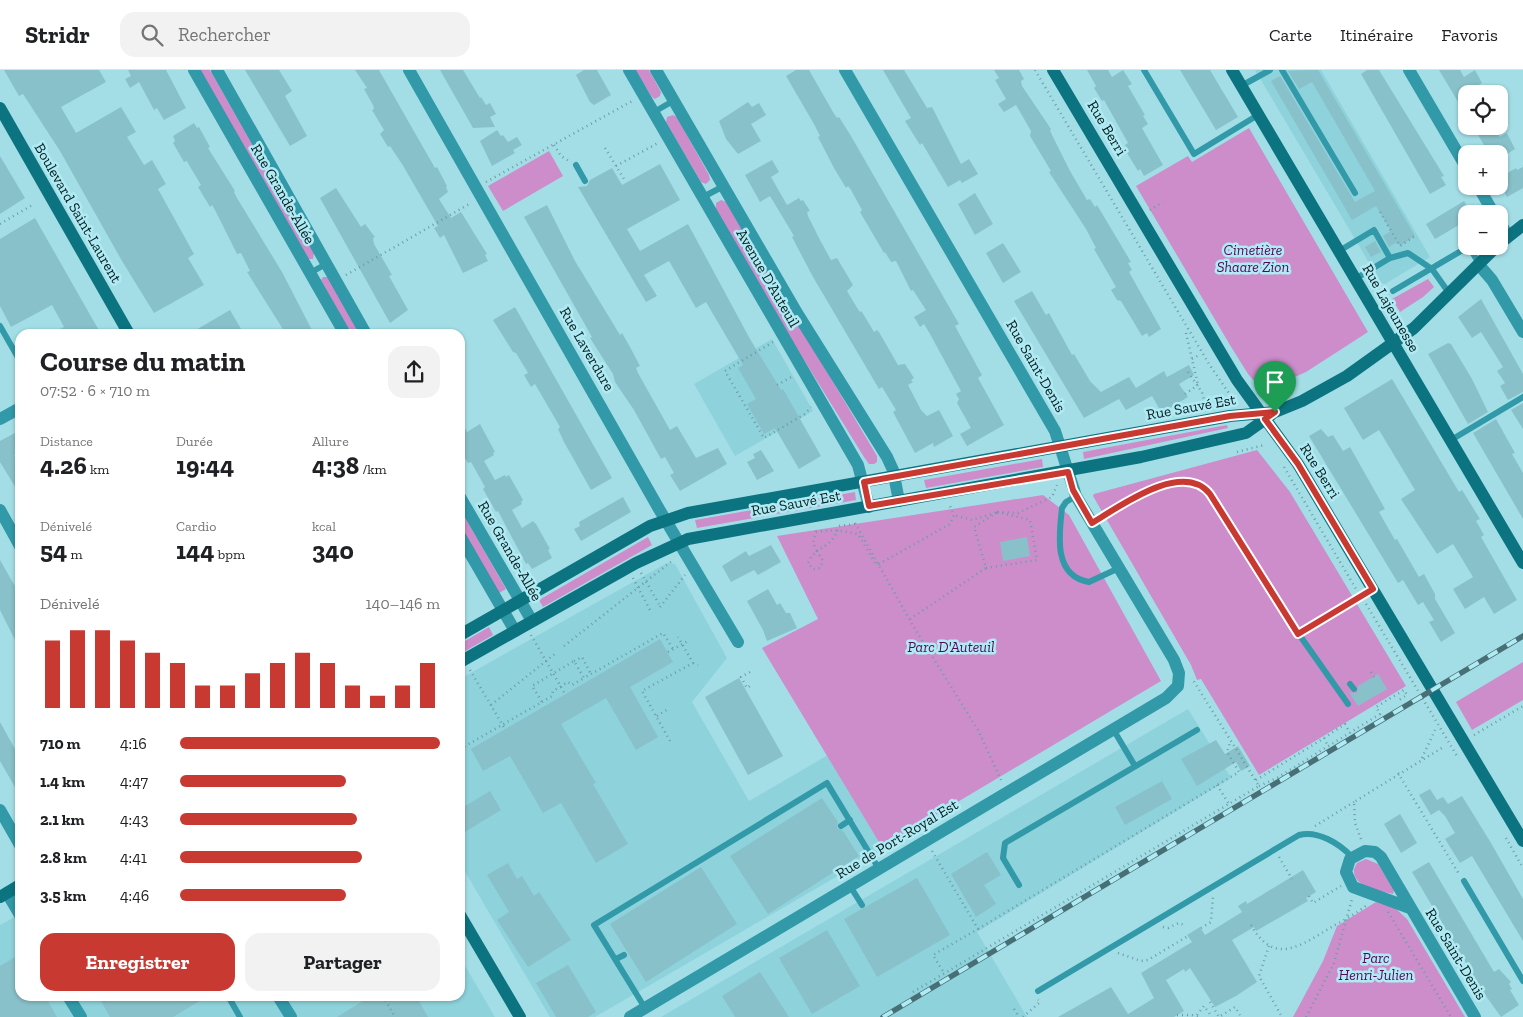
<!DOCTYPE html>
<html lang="fr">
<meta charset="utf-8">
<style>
body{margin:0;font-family:"Zilla Slab",serif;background:#f2f2f2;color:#202124;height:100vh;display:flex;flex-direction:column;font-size:19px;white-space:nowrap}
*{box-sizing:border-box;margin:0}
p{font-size:16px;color:#757577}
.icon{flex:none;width:28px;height:28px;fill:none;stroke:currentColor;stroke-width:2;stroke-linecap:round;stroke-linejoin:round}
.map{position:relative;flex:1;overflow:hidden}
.drawer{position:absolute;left:15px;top:259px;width:450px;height:672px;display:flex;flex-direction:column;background:#fff;border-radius:15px;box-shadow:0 1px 4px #0004}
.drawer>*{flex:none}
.tools{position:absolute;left:1458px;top:15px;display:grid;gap:10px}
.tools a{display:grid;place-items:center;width:50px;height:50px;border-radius:10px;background:#fff;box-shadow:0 1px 4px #0004;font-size:25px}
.pin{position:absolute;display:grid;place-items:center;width:42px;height:42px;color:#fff;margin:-51px -21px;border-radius:50% 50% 50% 0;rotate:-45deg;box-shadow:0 0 5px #0007}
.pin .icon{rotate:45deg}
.round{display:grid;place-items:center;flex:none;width:52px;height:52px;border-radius:15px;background:#f2f2f2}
.summary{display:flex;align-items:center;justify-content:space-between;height:85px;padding:0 25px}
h1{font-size:28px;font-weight:700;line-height:38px}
.figures{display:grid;grid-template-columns:repeat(3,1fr);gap:8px;height:85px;padding:5px 25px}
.figures div{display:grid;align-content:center}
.figures b{font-size:25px;font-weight:700}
.figures small{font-size:14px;font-weight:400}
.figures p{font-size:14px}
.chart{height:140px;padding:10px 25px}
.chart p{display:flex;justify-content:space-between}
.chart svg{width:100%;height:90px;margin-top:5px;stroke:#c73931;stroke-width:6}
.action{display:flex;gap:10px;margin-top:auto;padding:10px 25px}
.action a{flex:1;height:58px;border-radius:15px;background:#c73931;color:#fff;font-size:20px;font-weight:700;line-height:58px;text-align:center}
.action a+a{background:#f2f2f2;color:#202124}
ul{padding:0 25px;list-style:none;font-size:16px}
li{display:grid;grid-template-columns:80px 60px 1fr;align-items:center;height:38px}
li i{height:12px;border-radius:6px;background:#c73931}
header{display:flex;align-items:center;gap:30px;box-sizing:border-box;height:70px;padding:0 25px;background:#fff;border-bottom:1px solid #e0e0e0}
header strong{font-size:24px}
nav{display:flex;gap:28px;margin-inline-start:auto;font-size:18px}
.search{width:350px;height:45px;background:#f2f2f2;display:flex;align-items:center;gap:12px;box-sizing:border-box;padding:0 18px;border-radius:15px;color:#757577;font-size:19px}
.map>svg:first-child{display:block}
</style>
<header>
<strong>Stridr</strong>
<div class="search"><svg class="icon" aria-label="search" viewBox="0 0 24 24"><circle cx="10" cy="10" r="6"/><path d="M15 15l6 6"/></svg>Rechercher</div>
<nav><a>Carte</a><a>Itinéraire</a><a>Favoris</a></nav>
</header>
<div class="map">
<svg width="1523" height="947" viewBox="0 0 1523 947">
<rect width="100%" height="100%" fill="#a3dee7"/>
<path fill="#8ed2dc" d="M1255 0H1321L1430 187 1385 214 1381 213Z
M772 269 813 341 735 386 694 314Z
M667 493 675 494 727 588 692 632 749 731 828 685 884 779 595 947H550L460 793V609Z
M1188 639 1231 708 977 862 1027 947H661Z
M20 844V926H460V887L495 947H0V855Z"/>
<path fill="#cd8dcb" d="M200 0H210L314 183 313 189H308Z
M635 0H649L661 22 660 26 655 29 652 27Z
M673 45 677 47 709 105 710 110 706 114 701 112 666 52 667 47Z
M1249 58 1368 262 1306 302 1263 321 1248 304 1230 275 1136 116 1188 86 1192 92Z
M549 81 563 106 503 141 488 116Z
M721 130 726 132 877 386V392L874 394H869L864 387 788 264 716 139V133Z
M323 207H328L360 264H351L321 210Z
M1428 209 1434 217 1423 227 1400 242 1392 229Z
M1227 355 1228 358 1084 389 1083 382Z
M1257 380 1290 422 1406 616 1259 705 1201 609 1197 610 1191 595 1093 426 1094 424Z
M1042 389 1043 397 926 418 924 410Z
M855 422 856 430 697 458 695 450Z
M1043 425 1069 445 1161 611 882 777 762 578 818 549 777 466Z
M460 438 506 519 499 523 460 455Z
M648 467 652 475 543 537 539 530Z
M489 557 493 565 460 584V574Z
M1523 592V630L1472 660 1456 632Z
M1366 789 1378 794 1394 820 1393 824C1379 821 1352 817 1354 799L1357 793Z
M1376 832 1395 838 1407 849 1465 947H1293L1323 891 1337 856Z"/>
<path fill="#88c1ca" d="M4 0H99L106 12 61 37 76 63 121 37 136 62 127 67 144 95 152 90 166 114 158 119 194 184 188 188 204 215 154 243 122 191 60 81 23 24 19 26Z
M128 0H166L186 38 164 50 157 38 154 40 139 12 130 18 125 9 131 6Z
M245 0H279L292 21 285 26 307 66 290 76Z
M355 0H379L435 98 437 97 447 116 446 117 448 122 439 129 451 148 461 142 487 184 485 185 488 191 463 203 444 165 440 168 434 158 438 156 402 94 390 76 388 77 380 64 384 60 372 40 374 39 373 35 364 19 367 18Z
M440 0H463L480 28 481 27 486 35 490 33 496 44 490 47 495 57 473 58Z
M584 0H597L611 25 594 35 590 32 576 5Z
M796 0H809L833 42 837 48 839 47 851 66 959 254 955 256 982 305 978 308 1004 355 967 376 960 364 971 358 957 333 959 329 956 324 961 321 930 264 924 254 920 257 914 247 926 240 913 220 911 221 896 191 891 192 885 182 884 183 860 142 862 140 851 120 848 116 846 118 834 98 818 67 820 66 814 54 786 6Z
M883 0H904L927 38 932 37 961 94 969 89 978 104 962 113 960 110 948 117 922 73 920 75 905 51 911 48Z
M994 0H1019L1024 9 1021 11 1022 16 1051 59 1050 60 1052 65 1070 101 1087 130 1090 129 1095 137 1097 135 1131 192 1128 193 1132 200 1129 202 1161 259 1149 267 1147 263 1142 266 1121 231 1117 230 1111 220 1116 217 1094 179 1096 178 1086 159 1049 102 1051 101 1030 66 1031 61 1016 35 1004 42 998 34 1006 29 995 10 999 8Z
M1087 0H1108L1112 7 1123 0 1132 14 1128 16 1145 45 1143 46 1148 54 1142 58 1163 95 1144 106 1140 99 1138 101 1127 83 1129 82 1125 75 1128 73 1104 30 1102 31 1094 18 1096 16Z
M1180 0H1210L1238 47 1216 60Z
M1318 0 1415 166 1400 176 1397 172 1389 177 1383 166 1391 161 1376 136 1352 150 1271 11 1280 6 1355 132 1375 121 1312 12 1299 19 1288 1Z
M1367 0H1379L1444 106 1441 107 1446 115 1430 124 1361 4Z
M1439 0H1460L1464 7 1475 0 1482 13 1470 20 1472 24H1466V45Z
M748 32 752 37 759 33 766 45 751 54 761 71 738 84 726 69 719 51Z
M194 53 197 58 199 57 210 77 208 78 235 121 234 122 237 128 282 202 314 264H286L247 202 250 201 241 183 237 184 215 140 212 135 210 137 198 117 201 115 189 95 187 91 184 92 173 73 175 71 173 66Z
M1473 56H1493L1500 67 1507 63 1515 79 1507 84H1489Z
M497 60 501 66 503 65 508 72 517 67 522 75 513 80 515 83 492 96 480 71Z
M0 86 25 128 0 144Z
M772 90 779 102 771 107 787 135 799 128 801 131 803 130 810 141 807 142 808 146 820 170 831 190 837 188 853 215 847 221 859 241 862 242 874 262 877 260 879 262 898 295 905 294 914 308 911 310 913 312 908 315 921 340 927 346 939 340 953 366 934 377 933 373 915 383 893 342 896 340 882 317 879 319 813 207 792 167 794 166 770 126 760 132 745 105Z
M660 94 680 130 627 159 640 181 688 154 750 269 781 320 783 319 821 386 799 399 775 358 764 364 747 334 756 329 738 298 743 295 706 232 696 238 669 191 644 205 657 226 646 232 578 117 587 116 590 110 612 98 622 115Z
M1523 97V118L1507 127 1499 113V108L1516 98 1517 100Z
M336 118 361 157 365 154 375 167 373 168 374 174 392 205 389 206 408 240 390 253 320 128Z
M975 123 993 154 975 165 958 134Z
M1464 131 1472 144H1466V151L1435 169 1426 154Z
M547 135 575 191 620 265 622 263 630 277 640 296 636 298 638 303 670 360 677 356 696 388 718 378 727 394 680 421 670 405 674 403 665 387 661 389 634 340 615 312 613 304 590 268 592 267 524 147Z
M35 148 101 264H51L64 257 52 235 11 257 0 236V169Z
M1375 171 1381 182 1371 187 1365 177Z
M1003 173 1021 202 1003 213 986 183Z
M1032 221 1046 245 1049 243 1072 285 1074 284 1090 311 1101 322 1129 307 1136 318 1164 301 1167 307 1189 295 1194 305 1179 314 1188 327 1170 338 1160 340 1152 326 1126 340 1119 329 1084 348 1014 231Z
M1481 229 1523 304V322L1508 330 1500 316 1505 313 1497 301 1503 297 1481 262 1472 268 1458 247Z
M515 237 612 408 591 420 564 372 558 359 560 357 535 314 531 317 524 305 528 303 516 283 513 282 493 250Z
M230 240 244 264H189Z
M1448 273 1451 274 1472 309 1488 342 1468 354 1428 284Z
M1392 309 1459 422 1462 420 1480 449 1476 451 1484 465 1481 467 1517 530 1494 544 1484 527 1465 539 1453 519 1473 507 1453 474 1437 484 1401 429 1415 420 1379 360 1363 370 1344 338Z
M1523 333V359L1511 340Z
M460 349 467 362 480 354 495 382 493 383 494 385 484 391 495 410 505 405 506 407 509 405 523 430 521 432 522 434 512 440 522 458 533 451 536 454 550 479 548 480 552 488 532 499 528 493 526 494 498 441 496 442 483 419 485 417 471 392 468 393 460 380Z
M1496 349 1515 383 1512 384 1523 403V449L1473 363Z
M1321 359 1328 367 1333 365 1343 381 1350 377 1385 439 1379 442 1395 470 1397 469 1419 507 1424 504 1435 524V529L1455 563 1441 572 1429 552 1434 550 1423 532 1418 535 1403 510 1398 513 1309 366Z
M15 363 17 367 20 365V381L14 385 20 396V425L0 392V371Z
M761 380 774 401 757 410 747 392 755 388 753 384Z
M623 427 631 442 581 471 574 459 580 456 579 452Z
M1027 467 1030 486 1003 491 1000 472Z
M771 475 781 492 758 505 754 500 731 512 722 496 746 481 749 486Z
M0 490 20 525V580L0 540Z
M768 519 777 535 780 533 786 543H790L797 558 767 571 763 560 747 531Z
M660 569 673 592 630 617 658 667 636 680 606 628 561 654 596 713 593 714 628 774 596 793 561 733 543 743 510 686 483 701 471 679Z
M1378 604 1387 619 1358 636 1349 622 1357 623 1358 616Z
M739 608 783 686 748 705 705 627Z
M0 652 20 688V726L0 691Z
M1216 670 1225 684 1238 676 1250 696 1241 701 1236 692 1197 716 1181 689Z
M1162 711 1172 729 1125 755 1115 737Z
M1430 719 1437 730 1443 727 1448 734 1462 726 1491 773 1523 829V871L1472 786 1460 793 1445 769 1455 763 1445 746 1439 740 1431 745 1419 725Z
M490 721 501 740 460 765V739Z
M822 728 838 752 837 758 843 761 859 786 768 844 730 786Z
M1400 744 1417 773 1401 783 1384 754Z
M987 782 1001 805 984 815 996 834 976 847 951 804Z
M1429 792 1494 902 1499 899 1511 912 1509 914 1512 919 1510 920 1519 935 1501 947 1481 919 1412 802Z
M508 793 517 809 522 806 534 826 539 822 571 870 528 897 497 850 509 842 487 805Z
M701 797 737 854 646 912 610 854Z
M1303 800 1316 822 1306 828 1308 831 1256 861 1254 857 1232 870 1257 912 1236 926 1215 937 1190 898 1185 902 1184 899 1166 910 1184 941 1174 947H1058L1111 917 1128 944 1154 928 1141 903 1192 872 1187 865 1200 857 1205 865 1242 842 1238 836 1246 831 1247 834Z
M917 808 950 865 877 907 844 849Z
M827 860 860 916 812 944 779 888Z
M20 884V926H45L57 947H0V896Z
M568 895 596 942 588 947H556L536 913Z
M760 902 789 947H735L722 926Z
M98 926H208L173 947H110Z
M371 926H416L428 947H337Z"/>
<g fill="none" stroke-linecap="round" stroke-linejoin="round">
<path stroke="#6d9ca3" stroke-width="2.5" stroke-dasharray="1 4" stroke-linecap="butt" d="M1035 0 1209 294 1237 335
M554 75 561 86 569 91
M605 78 624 109
M616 96 658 73
M486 112 634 30
M1150 140 1163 132
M1380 142 1400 176 1415 166
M0 154 34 134
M346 205 471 133
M1186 263 1198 315
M773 272 725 301 764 368 805 344 811 337
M1192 289 1199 285
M1188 302 1202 322 1206 338
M777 315 793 306
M1185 324 1198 315
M1237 382 1264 375
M1284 397 1356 519
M855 453 912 554 978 660 1002 712
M855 454 839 456C835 469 829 474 817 481L823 491 820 498 813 499 808 493 811 487 817 481 813 473 816 462C831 459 843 461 858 464L875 493 879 494 950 454 954 445 949 434
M986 498 1037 490 1030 450 998 442 1018 443 1052 427 1057 415
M641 503 659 534
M633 508 650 540
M1366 534 1457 686
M660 537 685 505
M910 549 986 498 974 457 998 442 972 450 954 445
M531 565 565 624
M564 576 672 491
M668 582 688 571
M574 591 582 587 591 604
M693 593 698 595
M470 600 505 659
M750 602 741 607 747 618 753 614
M1371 602 1374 607
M542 632 552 626 553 621 568 612 572 615 584 608
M491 635 556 583
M657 646 668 639
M1474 665 1523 636
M1324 668 1345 654 1350 663
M670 671 642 621 693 593 678 567
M460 679 542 632 532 616 574 591 584 608 663 563 673 579
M1422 688 1435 660
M460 701 462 704 460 707
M1398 703 1459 804
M1256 710 1324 668 1328 676
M1217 715 1229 734
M1259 716 1277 708 1380 644 1376 637 1404 620 1407 625 1399 630 1398 628
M1315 756 1354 732
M1506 768 1523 798
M1361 769 1355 753 1354 732 1445 676
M932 781 978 859 933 885 944 903
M1279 787 1292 809
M1309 826 1313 833 1341 816
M1388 842 1451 947
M1251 855C1274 896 1300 876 1330 858 1342 851 1356 844 1367 835
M1163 857 1168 858 1179 853 1184 855
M1201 858 1211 852 1213 826
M978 859 1239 702 1227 682 1230 672
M1269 876 1259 906 1282 947
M1118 883 1141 891 1148 890 1188 866
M913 922 1259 716 1193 610
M383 926 395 947
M1210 932 1219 947 1235 937 1240 945
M1014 939 1019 947
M1177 945H1192L1198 947
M1197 945 1204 936 1212 947
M1023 947 1040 932 1038 930
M1306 947 1334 893 1352 829"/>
<path stroke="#3199a7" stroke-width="6" d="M1144 0 1194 84 1258 45
M1282 0 1355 123
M1241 16 1270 0
M654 42 673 31
M576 95 585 111
M703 127 722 117
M1470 178 1479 194
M1339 181 1374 160 1390 188
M310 203 326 194
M1355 209 1390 188 1408 183 1432 199 1449 223
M1393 221 1461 181 1475 176
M0 256 20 291
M1451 370 1523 327
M1076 426 1066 432 1062 438C1059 465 1053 506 1089 512L1119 498
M1091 453C1119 436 1183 389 1211 424L1284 543 1348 634
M1298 564 1373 519
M1350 614 1354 619
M1113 659 1135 696
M841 756 850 750
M1464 811 1523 911
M1019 815 1003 788 1005 773 1197 660
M850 816 862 835
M616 889 624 885
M1038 921 1299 765C1318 760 1340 774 1352 787
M228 926 240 947
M645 938 594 855 827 713 879 799"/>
<path stroke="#3199a7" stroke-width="12" d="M194 0 345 264
M217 0 366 264
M409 0 659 439 738 572
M629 0 858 395 869 437
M656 0 797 243 887 387 893 400 899 431
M1409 0 1466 97
M1478 116 1494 144
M1499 151 1508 166
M1479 195 1492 210 1523 262
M0 349 20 338
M460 427 532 551
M0 440 20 476
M460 466 515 561
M0 740 20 775
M7 823 20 845
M1410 838 1353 817 1346 802 1350 789 1365 781 1375 782 1381 787 1475 947
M68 926 81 947
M278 926 291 947
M630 947 1166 628 1178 616 1179 603 1174 590 1076 426 1055 361 845 0"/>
<path stroke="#0b7480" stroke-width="12" d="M1053 0 1237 310 1298 394 1523 771
M1232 0 1523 493
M0 38 129 264
M1499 174 1523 155
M460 565 650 456 688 443 1230 346 1275 342 1302 331 1347 306 1414 258 1497 176
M460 592 636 493 688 469 1141 387 1246 363 1271 345
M0 827 20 815
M460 845 520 947"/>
<g stroke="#486f75" stroke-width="5.5">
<path id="rail" d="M883 947 1523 566"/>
</g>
<use href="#rail" stroke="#b0ebf4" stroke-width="4" stroke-dasharray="11" stroke-linecap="butt"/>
</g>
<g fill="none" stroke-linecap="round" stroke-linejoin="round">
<g stroke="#fff" stroke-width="10">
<path id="route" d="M1275 342 1265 349 1298 394 1373 519 1298 564 1210 424C1183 390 1120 436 1092 453L1073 420 1068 402 869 436 864 412 1230 346Z"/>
</g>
<use href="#route" stroke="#c73931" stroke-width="6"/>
</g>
<g text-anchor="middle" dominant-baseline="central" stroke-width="5" stroke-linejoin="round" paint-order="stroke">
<g font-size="15" fill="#051d20" stroke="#b0ebf4">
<text transform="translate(1107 58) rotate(59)">Rue Berri</text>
<text transform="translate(283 124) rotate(60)">Rue Grande-Allée</text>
<text transform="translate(78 143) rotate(60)">Boulevard Saint-Laurent</text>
<text transform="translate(768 208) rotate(60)">Avenue D'Auteuil</text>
<text transform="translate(1391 238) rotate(60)">Rue Lajeunesse</text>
<text transform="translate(587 279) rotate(60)">Rue Laverdure</text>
<text transform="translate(1036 296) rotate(60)">Rue Saint-Denis</text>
<text transform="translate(1191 337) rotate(-10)">Rue Sauvé Est</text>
<text transform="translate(1320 401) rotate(58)">Rue Berri</text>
<text transform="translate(796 433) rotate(-10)">Rue Sauvé Est</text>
<text transform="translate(510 481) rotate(60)">Rue Grande-Allée</text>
<text transform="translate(897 769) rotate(-31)">Rue de Port-Royal Est</text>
<text transform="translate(1456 884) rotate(59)">Rue Saint-Denis</text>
</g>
<g font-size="15" font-style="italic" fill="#580659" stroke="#b0ebf4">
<text x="1253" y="180">Cimetière<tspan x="1253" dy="17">Shaare Zion</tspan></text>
<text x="951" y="577">Parc D'Auteuil</text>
<text x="1376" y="888">Parc<tspan x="1376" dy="17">Henri-Julien</tspan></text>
</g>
</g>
</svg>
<div class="tools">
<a><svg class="icon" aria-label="locate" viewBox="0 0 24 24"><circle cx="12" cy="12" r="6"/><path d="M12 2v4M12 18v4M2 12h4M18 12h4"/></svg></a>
<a>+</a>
<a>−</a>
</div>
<div class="pin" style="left:1275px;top:342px;background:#1e9e55"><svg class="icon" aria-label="arrive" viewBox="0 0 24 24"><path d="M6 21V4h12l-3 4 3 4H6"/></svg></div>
<section class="drawer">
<div class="summary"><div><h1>Course du matin</h1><p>07:52 · 6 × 710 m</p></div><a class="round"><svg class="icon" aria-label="share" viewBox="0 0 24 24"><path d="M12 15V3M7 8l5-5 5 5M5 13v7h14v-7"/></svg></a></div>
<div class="figures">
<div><p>Distance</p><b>4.26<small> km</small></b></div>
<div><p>Durée</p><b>19:44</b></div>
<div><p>Allure</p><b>4:38<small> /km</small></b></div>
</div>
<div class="figures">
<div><p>Dénivelé</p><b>54<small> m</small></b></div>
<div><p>Cardio</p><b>144<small> bpm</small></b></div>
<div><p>kcal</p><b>340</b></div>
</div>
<div class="chart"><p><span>Dénivelé</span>140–146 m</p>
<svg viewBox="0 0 160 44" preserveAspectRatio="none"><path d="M5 44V11M15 44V6M25 44V6M35 44V11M45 44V17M55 44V22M65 44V33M75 44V33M85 44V27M95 44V22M105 44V17M115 44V22M125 44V33M135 44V38M145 44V33M155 44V22"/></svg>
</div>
<ul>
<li><b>710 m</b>4:16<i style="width:100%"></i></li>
<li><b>1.4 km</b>4:47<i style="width:64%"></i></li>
<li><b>2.1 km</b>4:43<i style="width:68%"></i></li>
<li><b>2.8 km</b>4:41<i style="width:70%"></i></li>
<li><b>3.5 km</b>4:46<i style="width:64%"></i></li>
</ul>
<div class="action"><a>Enregistrer</a><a>Partager</a></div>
</section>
</div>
